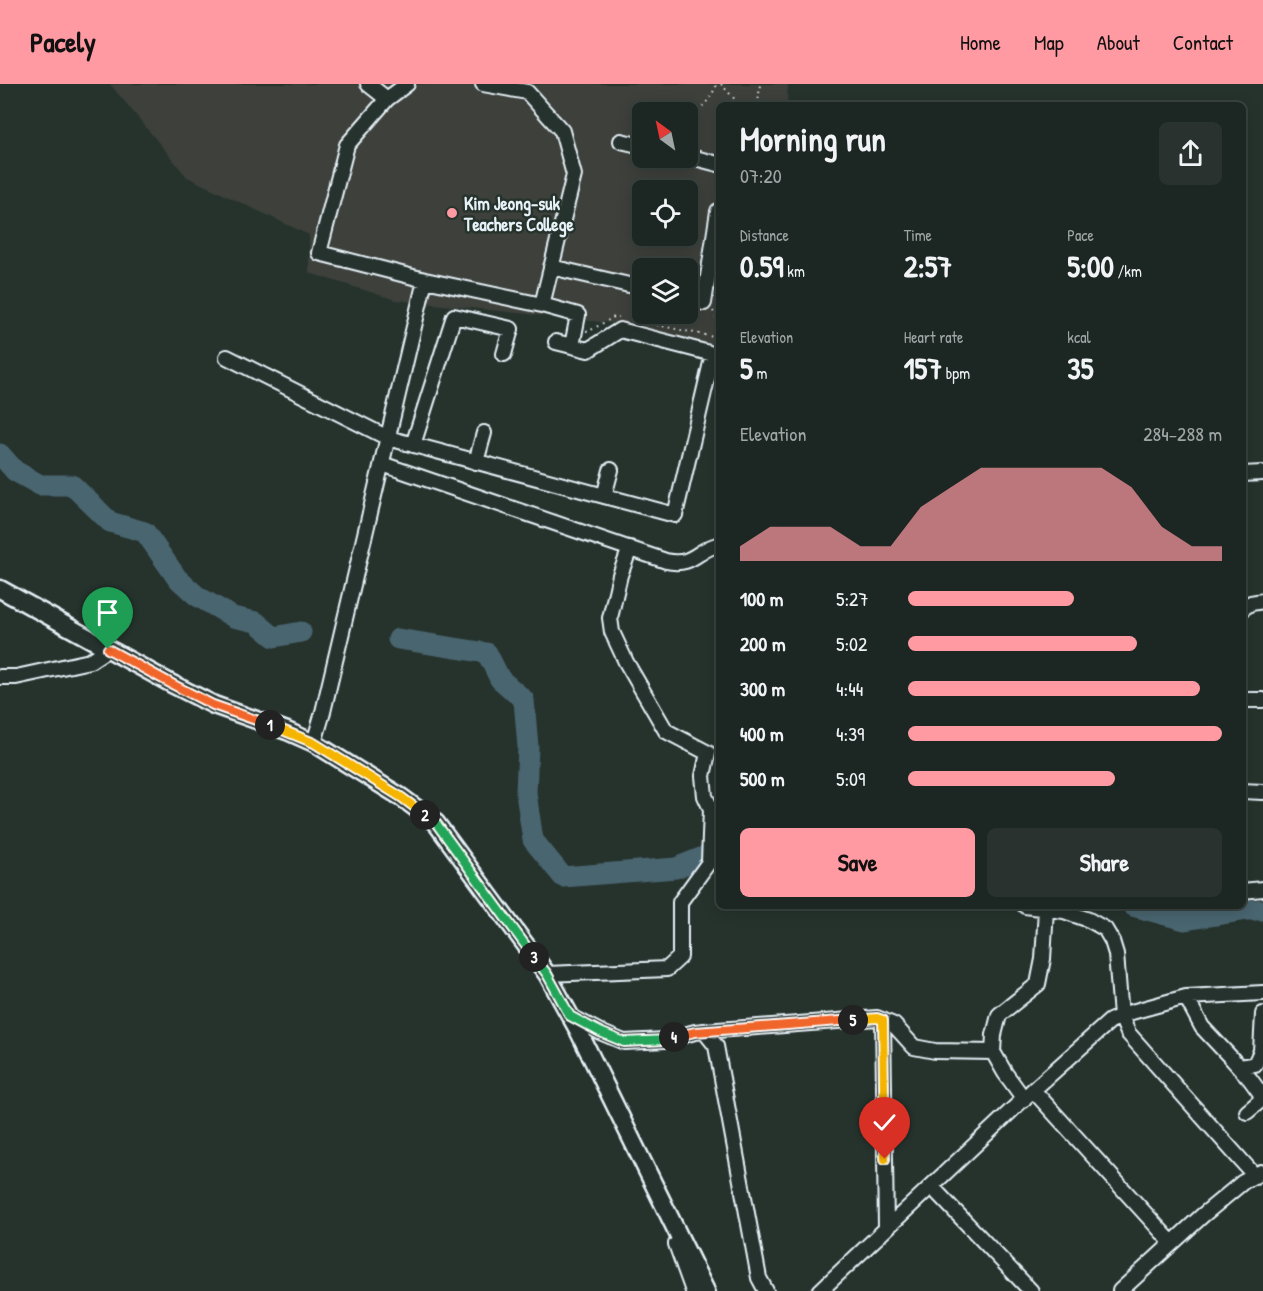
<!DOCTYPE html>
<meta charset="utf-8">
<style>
body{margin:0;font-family:"Patrick Hand",sans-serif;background:#29322f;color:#f1f3f6;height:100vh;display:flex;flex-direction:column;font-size:22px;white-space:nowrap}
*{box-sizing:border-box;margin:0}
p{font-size:20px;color:#a0a5a5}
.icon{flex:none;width:33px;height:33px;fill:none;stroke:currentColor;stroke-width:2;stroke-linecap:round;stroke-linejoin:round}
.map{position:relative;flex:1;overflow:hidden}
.details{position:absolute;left:716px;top:18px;width:530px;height:807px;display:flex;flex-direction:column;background:#1c2622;border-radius:9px;box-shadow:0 3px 15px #0003,0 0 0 2px #3a4340}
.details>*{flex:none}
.needle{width:39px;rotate:327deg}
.buttons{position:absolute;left:632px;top:18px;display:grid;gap:12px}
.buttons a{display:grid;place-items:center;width:66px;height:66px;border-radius:9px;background:#1c2622;box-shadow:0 3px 15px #0003,0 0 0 2px #3a4340;font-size:30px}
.pin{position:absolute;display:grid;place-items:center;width:51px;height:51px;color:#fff;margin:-62px -26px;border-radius:50% 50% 50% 0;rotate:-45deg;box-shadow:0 0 6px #0007}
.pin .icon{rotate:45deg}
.km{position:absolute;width:30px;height:30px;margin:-15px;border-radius:50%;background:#222;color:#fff;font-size:16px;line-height:30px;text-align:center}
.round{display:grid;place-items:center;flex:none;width:63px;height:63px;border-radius:9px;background:#29322f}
.headline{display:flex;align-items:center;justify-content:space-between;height:102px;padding:0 24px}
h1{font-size:33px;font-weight:700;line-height:45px}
.metrics{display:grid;grid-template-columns:repeat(3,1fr);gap:9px;height:102px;padding:6px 24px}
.metrics div{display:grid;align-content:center}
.metrics b{font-size:30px;font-weight:700}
.metrics small{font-size:16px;font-weight:400}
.metrics p{font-size:16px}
.chart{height:168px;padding:12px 24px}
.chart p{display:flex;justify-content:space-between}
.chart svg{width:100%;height:108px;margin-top:6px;fill:#ff9aa2;opacity:.7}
.cta{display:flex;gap:12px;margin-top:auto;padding:12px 24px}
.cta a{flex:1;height:69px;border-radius:9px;background:#ff9aa2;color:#111;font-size:24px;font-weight:700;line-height:69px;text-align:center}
.cta a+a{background:#29322f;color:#f1f3f6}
ul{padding:0 24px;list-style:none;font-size:20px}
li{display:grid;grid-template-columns:96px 72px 1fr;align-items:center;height:45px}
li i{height:15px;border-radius:8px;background:#ff9aa2}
header{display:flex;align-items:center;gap:36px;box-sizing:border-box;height:84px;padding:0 30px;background:#ff9aa2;color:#111}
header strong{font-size:28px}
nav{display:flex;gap:33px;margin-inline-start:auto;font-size:21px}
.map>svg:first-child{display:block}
</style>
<header>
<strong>Pacely</strong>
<nav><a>Home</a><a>Map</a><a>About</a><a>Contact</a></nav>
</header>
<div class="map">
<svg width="1263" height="1207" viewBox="0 0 1263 1207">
<rect width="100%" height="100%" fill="#26332d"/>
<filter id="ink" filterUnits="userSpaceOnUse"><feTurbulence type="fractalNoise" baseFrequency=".0167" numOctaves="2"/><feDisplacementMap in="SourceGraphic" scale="12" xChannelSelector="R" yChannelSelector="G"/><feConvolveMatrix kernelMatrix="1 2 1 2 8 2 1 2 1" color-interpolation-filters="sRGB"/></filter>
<g filter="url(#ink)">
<path fill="#3c413a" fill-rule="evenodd" d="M110 0H788L787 21H718V272L629 241 396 216 309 189V151L187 93ZM642 28H687V74H642ZM642 106H687V152H642ZM642 184H687V230H642Z"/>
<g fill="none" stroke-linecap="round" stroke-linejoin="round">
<path stroke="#4a6570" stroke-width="21" d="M0 370 15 387 40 401H72L110 438 145 448 177 494 197 512 233 533 256 538 274 553 301 548
M398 555 487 569 500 595 524 616 528 663 526 709 533 756 563 793 676 784 718 767
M1133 822 1185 836 1248 826H1263"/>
<g stroke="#e8f1f8" stroke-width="18">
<path id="minor" d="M368 0 387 15
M407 0 387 15 347 61 319 169 425 196 542 221 574 91 562 47 527 8 483 0
M621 57 642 62
M687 72 718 80
M551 183 642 204
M687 215 704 219 718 127
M542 221 578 231 572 262
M227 273 388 354 675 431 713 270 620 246 588 266 556 258
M413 361 454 232 511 245 504 270
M476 378 484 349
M382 380 666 477C694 483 697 465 718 461
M1242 390 1263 389
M604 412 611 386
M1242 525 1251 519 1263 517
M0 593H16L90 577 108 565
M1242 616H1263
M314 659 323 628 425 196
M1242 707 1263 708
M1242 807 1263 805
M1025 822 1064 827 1089 836 1105 845 1112 857 1116 870 1121 932 1128 949 1255 1092
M547 890 667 885 680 873V818L709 778 711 725 705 712 703 692 708 669 666 647 626 578 612 548 610 534 620 491 630 464
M1186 913 1202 943 1233 976 1250 995 1261 1010 1260 1017 1247 1028
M570 932 600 948 624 958 666 956 695 948 704 947 716 962 759 1194 766 1207
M883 936 886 1144
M704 947 877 934 894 941 914 963 935 967 993 968
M1240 983 1255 980 1261 967 1263 930
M1033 1006 1172 1159
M1024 1015 1005 989 993 968 994 951 999 931 1038 900 1043 875 1046 825
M931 1102 1031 1207
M676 1160 693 1207
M820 1207 1033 1006 1110 937 1128 929 1186 913 1263 909
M1120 1207 1203 1131 1243 1098 1261 1088"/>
</g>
<g stroke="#e8f1f8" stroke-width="21">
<path id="major" d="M0 505 172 600 214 621 287 647 314 659 401 713 436 739 547 890 578 946 706 1207"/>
</g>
<path stroke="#e8f1f8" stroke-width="2" stroke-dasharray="1.5 4.5" stroke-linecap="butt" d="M721 0 740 21
M758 21 760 0
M687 32C703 25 710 16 717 0
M713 227 718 236
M657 241 718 254
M586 247H589L614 233H619"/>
<use href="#minor" stroke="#26332d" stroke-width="14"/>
<use href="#major" stroke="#26332d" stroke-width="16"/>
</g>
</g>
<g fill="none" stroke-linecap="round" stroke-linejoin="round" filter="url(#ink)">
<g stroke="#fff" stroke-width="12">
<path id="split-1" d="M108 565 172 600 213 621 270 641"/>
</g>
<g stroke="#fff" stroke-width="12">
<path id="split-2" d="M270 641 314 659 401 713 425 731"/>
</g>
<g stroke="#fff" stroke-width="12">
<path id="split-3" d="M425 731 436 739 534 873"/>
</g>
<g stroke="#fff" stroke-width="12">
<path id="split-4" d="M534 873 547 890 570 932 600 948 624 958 666 956 674 953"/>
</g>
<g stroke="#fff" stroke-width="12">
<path id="split-5" d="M674 953 695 948 853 936"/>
</g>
<g stroke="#fff" stroke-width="12">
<path id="split-6" d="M853 936 877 934 883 936 885 1075"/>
</g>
<use href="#split-1" stroke="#f0652b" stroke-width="8"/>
<use href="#split-2" stroke="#f5b400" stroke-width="8"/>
<use href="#split-3" stroke="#22a559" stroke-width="8"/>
<use href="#split-4" stroke="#22a559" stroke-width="8"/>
<use href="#split-5" stroke="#f0652b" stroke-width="8"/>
<use href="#split-6" stroke="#f5b400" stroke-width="8"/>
</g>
<circle fill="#ff9aa2" stroke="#26332d" stroke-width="2" cx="452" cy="129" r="6"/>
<g text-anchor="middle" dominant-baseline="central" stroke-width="5" stroke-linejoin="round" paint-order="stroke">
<g font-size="18" font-weight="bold" fill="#e8f1f8" stroke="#26332d" text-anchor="start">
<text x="464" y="119">Kim Jeong-suk<tspan x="464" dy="21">Teachers College</tspan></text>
</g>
</g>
</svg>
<div class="buttons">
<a><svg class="needle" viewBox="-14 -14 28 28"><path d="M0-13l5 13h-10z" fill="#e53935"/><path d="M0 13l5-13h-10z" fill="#a0a5a5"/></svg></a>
<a><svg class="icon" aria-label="locate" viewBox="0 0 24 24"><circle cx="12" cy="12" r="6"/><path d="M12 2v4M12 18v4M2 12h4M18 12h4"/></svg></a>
<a><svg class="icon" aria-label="layers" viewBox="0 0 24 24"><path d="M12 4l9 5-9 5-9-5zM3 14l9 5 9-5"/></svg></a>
</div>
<div class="pin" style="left:108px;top:565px;background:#1e9e55"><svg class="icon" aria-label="arrive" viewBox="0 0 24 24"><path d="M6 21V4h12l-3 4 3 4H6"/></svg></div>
<div class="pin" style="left:885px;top:1075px;background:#d93025"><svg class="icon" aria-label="check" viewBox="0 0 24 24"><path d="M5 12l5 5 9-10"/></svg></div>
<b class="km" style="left:270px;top:641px">1</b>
<b class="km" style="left:425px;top:731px">2</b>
<b class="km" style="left:534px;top:873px">3</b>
<b class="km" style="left:674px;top:953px">4</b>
<b class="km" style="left:853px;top:936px">5</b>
<section class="details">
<div class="headline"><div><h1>Morning run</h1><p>07:20</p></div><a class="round"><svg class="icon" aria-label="share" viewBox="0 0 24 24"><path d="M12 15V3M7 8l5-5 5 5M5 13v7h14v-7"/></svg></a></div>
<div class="metrics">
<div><p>Distance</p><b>0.59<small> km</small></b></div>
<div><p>Time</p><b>2:57</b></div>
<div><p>Pace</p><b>5:00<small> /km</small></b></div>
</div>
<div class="metrics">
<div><p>Elevation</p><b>5<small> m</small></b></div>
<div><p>Heart rate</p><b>157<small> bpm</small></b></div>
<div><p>kcal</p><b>35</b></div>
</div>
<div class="chart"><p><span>Elevation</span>284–288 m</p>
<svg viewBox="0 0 160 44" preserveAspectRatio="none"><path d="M0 44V38L10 30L20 30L30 30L40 38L50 38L60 22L70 14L80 6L90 6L100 6L110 6L120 6L130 14L140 30L150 38L160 38V44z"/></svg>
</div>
<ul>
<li><b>100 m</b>5:27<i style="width:53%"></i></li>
<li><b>200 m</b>5:02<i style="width:73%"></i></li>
<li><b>300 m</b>4:44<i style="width:93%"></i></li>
<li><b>400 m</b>4:39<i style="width:100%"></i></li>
<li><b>500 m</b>5:09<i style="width:66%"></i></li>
</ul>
<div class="cta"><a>Save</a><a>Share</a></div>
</section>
</div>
